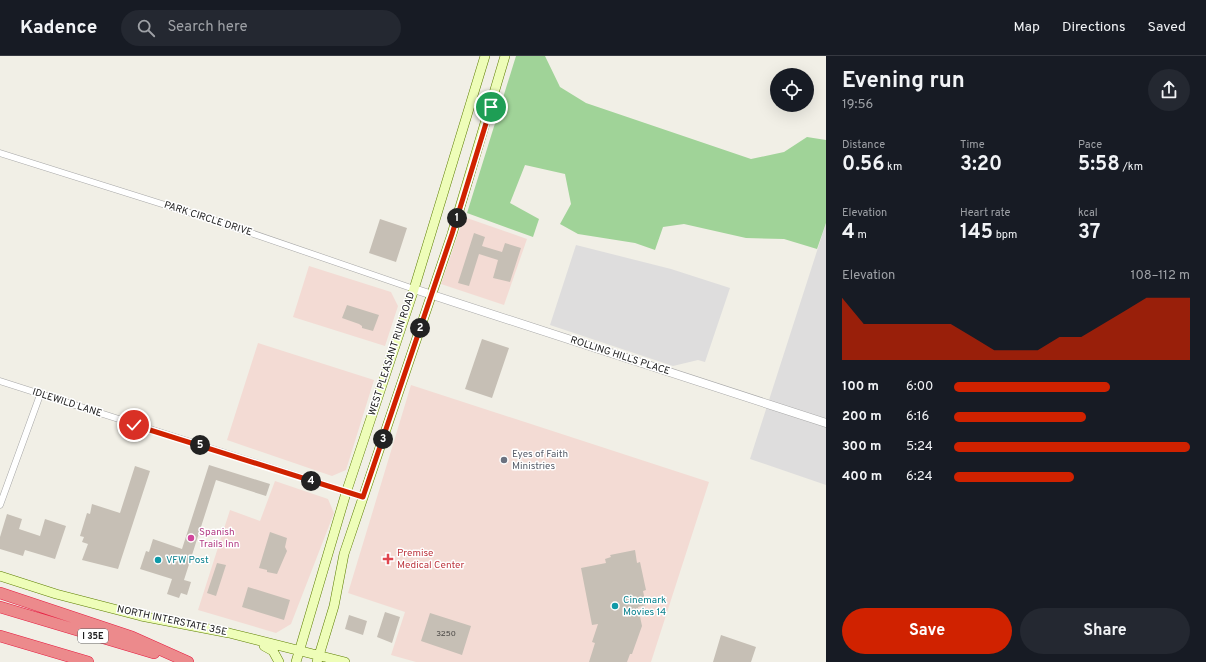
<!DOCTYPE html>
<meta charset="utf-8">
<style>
body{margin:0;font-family:Overpass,sans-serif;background:#242831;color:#f1f3f6;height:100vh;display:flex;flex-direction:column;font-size:15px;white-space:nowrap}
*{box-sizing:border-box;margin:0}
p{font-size:13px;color:#9ea1a6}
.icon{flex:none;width:22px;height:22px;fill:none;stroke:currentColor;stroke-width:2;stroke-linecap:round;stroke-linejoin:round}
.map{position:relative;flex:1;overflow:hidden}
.sheet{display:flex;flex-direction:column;background:#171b24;width:380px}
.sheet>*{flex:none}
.controls{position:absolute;left:770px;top:12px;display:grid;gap:8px}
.controls a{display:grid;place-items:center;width:44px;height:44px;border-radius:50%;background:#171b24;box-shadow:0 4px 16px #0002;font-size:20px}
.pin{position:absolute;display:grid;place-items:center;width:34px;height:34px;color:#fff;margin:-17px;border:2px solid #fff;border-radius:50%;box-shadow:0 1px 4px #0007}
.km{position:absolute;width:20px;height:20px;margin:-10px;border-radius:50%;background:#222;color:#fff;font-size:11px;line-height:20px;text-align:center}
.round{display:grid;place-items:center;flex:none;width:42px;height:42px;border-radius:21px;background:#242831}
.overview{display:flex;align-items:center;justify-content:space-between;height:68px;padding:0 16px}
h1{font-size:22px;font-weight:700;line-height:30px}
.metrics{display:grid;grid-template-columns:repeat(3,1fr);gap:6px;height:68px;padding:4px 16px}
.metrics div{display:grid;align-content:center}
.metrics b{font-size:20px;font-weight:700}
.metrics small{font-size:11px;font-weight:400}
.metrics p{font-size:11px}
.chart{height:112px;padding:8px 16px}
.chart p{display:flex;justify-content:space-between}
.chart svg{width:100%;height:72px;margin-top:4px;fill:#d02200;opacity:.7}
.action{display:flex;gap:8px;margin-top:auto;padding:8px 16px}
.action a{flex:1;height:46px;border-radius:24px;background:#d02200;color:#fff;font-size:16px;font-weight:700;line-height:46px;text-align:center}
.action a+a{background:#242831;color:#f1f3f6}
ul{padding:0 16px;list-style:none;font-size:13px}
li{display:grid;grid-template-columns:64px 48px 1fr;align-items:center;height:30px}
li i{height:10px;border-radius:5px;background:#d02200}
header{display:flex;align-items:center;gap:24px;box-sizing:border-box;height:56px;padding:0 20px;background:#171b24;border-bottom:1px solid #363941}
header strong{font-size:19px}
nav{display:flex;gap:22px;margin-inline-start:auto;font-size:14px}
.search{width:280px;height:36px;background:#242831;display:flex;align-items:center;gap:10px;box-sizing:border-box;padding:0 14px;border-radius:22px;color:#9ea1a6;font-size:15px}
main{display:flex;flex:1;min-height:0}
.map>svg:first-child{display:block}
</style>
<header>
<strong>Kadence</strong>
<div class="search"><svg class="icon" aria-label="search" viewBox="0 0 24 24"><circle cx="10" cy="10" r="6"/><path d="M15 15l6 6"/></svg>Search here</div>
<nav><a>Map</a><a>Directions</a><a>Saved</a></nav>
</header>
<main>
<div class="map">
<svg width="826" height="606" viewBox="0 0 826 606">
<rect width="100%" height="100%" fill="#f1efe6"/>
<path fill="#dedddd" d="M826 167V429L750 403Z
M576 189 671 213 730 232 705 306 698 304 673 310 550 269Z"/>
<path fill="#f3dbd4" d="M464 161 527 183 504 249 441 228Z
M309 210 391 236 398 250 385 290 293 261Z
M258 287 374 324 346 414 332 420 227 384Z
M411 329 709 426 651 606H416L391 599 405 556 348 537Z
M275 425 328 443 334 457 291 568 276 577 198 554 230 454 260 465Z"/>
<path fill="#a0d398" d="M516 0H545L560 31 586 47 751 103 784 96 807 81 826 84V167L817 193 784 183 746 182 684 168 663 171 655 194 635 187 578 178 560 168 571 148 565 118 525 109 510 147 539 163 533 181 467 157Z"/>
<path fill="#c6bfb5" d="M380 163 407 172 396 206 369 197Z
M474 177 485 181 482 190 502 196 505 187 521 192 510 226 493 222 498 204 479 198 469 230 458 227Z
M347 249 379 259 373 275 362 272V270L359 268 342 262Z
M482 283 509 292 492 342 465 333Z
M209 409 270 428 266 440 216 424 184 524 191 526 187 539 181 537 179 542 167 538 172 523 140 513 146 495 149 496 153 483 182 493Z
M135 410 150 415 118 513 82 504 88 488 82 486 84 481 80 480 87 457 90 458 92 448 120 457Z
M7 458 22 463 19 473 40 480 45 463 66 470 55 503 25 494 23 500 0 493V481Z
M270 476 287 482 285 491 287 495 277 518 267 516V514L259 512Z
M635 494 637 507 640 506 646 534 643 535 646 549 638 551 642 570 632 598H630L627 606H589L595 587 592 586 598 568 592 569 581 512 606 507 605 503 611 501 610 499Z
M217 507 226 509 216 540 207 537Z
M248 531 290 544 284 564 242 551Z
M385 556 400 561 392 587 377 581Z
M430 557 471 570 462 599 421 585Z
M349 559 367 565 363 579 345 573Z
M721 579 756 591 751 606H713Z"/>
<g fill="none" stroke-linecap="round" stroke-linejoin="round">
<g stroke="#a7a7a7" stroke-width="7">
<path id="minor" d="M0 97 216 165 414 233
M0 325 363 441
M0 449 40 339"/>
</g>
<g stroke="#a7a7a7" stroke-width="9">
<path id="tertiary" d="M414 233 826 367"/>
</g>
<g stroke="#5c7e00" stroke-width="10">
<path id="secondary" d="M0 520 56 538 141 560 229 577 345 606
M264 590 273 595 279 606
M296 606 346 437 414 233 485 0
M317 606 334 550 344 498 452 178 505 0"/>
</g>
<g stroke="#e61c40" stroke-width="12">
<path id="motorway" d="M0 537 132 581 188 606
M0 551 154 597
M0 580 88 606"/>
</g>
<use href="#minor" stroke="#fff" stroke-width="6"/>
<use href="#tertiary" stroke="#fff" stroke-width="8"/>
<use href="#secondary" stroke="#eefdb8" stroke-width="9"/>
<use href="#motorway" stroke="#ec8a8c" stroke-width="11"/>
</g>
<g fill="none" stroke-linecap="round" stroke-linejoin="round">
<g stroke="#fff" stroke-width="8">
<path id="route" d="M134 369 363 441 452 178 491 51"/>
</g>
<use href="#route" stroke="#d02200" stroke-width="5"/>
</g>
<circle fill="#6b7280" stroke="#fff" stroke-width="1.5" cx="504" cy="404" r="4"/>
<circle fill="#d1479c" stroke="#fff" stroke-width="1.5" cx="191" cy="482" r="4"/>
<path fill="#e0444e" stroke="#fff" stroke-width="1.5" d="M386 497h4v4h4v4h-4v4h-4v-4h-4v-4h4z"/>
<g fill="#0f9aa8" stroke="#fff" stroke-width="1.5">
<circle cx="158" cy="504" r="4"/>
<circle cx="615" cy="550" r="4"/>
</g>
<g text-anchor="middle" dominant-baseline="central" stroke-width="3" stroke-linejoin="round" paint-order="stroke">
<g font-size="8" fill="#4a4845">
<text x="446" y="578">3250</text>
</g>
<rect fill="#fff" stroke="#636363" stroke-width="1" x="78" y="573" width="30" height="14" rx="3"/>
<g font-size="9" font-weight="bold" fill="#202020">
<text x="93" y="580">I 35E</text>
</g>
<g font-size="10" fill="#202020" stroke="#fff">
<text transform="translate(208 163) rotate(18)">PARK CIRCLE DRIVE</text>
<text transform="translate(392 298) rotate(-72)">WEST PLEASANT RUN ROAD</text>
<text transform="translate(620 300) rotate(18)">ROLLING HILLS PLACE</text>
<text transform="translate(67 347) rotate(18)">IDLEWILD LANE</text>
<text transform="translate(172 565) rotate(12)">NORTH INTERSTATE 35E</text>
</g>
<g font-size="10" fill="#5b616d" stroke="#fff" text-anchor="start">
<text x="512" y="398">Eyes of Faith<tspan x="512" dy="12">Ministries</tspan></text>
</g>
<g font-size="10" fill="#b23c85" stroke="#fff" text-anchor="start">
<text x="199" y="476">Spanish<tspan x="199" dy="12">Trails Inn</tspan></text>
</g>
<g font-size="10" fill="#be3a42" stroke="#fff" text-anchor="start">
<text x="397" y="497">Premise<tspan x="397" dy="12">Medical Center</tspan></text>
</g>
<g font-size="10" fill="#0d838f" stroke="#fff" text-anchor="start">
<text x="166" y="504">VFW Post</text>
<text x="623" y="544">Cinemark<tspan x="623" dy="12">Movies 14</tspan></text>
</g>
</g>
</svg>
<div class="controls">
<a><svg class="icon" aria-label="locate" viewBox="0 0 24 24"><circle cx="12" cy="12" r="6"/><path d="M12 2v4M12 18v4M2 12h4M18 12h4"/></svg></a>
</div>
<div class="pin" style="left:491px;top:51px;background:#1e9e55"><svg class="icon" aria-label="arrive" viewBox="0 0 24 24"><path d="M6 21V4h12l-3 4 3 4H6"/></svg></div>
<div class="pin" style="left:134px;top:369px;background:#d93025"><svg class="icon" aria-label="check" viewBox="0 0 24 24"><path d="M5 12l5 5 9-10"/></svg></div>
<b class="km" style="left:457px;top:162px">1</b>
<b class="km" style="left:420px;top:272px">2</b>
<b class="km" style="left:383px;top:383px">3</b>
<b class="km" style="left:311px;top:425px">4</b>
<b class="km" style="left:200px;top:389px">5</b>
</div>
<section class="sheet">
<div class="overview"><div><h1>Evening run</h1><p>19:56</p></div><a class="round"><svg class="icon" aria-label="share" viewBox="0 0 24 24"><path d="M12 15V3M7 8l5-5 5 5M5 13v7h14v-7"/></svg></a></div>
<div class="metrics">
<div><p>Distance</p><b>0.56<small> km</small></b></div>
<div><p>Time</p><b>3:20</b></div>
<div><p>Pace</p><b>5:58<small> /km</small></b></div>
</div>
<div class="metrics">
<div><p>Elevation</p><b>4<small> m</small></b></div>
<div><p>Heart rate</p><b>145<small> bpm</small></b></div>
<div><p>kcal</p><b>37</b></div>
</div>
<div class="chart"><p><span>Elevation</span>108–112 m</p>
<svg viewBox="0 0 160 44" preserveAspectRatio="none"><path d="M0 44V6L10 22L20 22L30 22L40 22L50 22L60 30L70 38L80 38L90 38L100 30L110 30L120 22L130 14L140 6L150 6L160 6V44z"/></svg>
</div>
<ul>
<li><b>100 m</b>6:00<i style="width:66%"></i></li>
<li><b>200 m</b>6:16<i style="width:56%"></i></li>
<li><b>300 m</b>5:24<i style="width:100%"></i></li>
<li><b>400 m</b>6:24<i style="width:51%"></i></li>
</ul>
<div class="action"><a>Save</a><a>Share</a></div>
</section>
</main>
